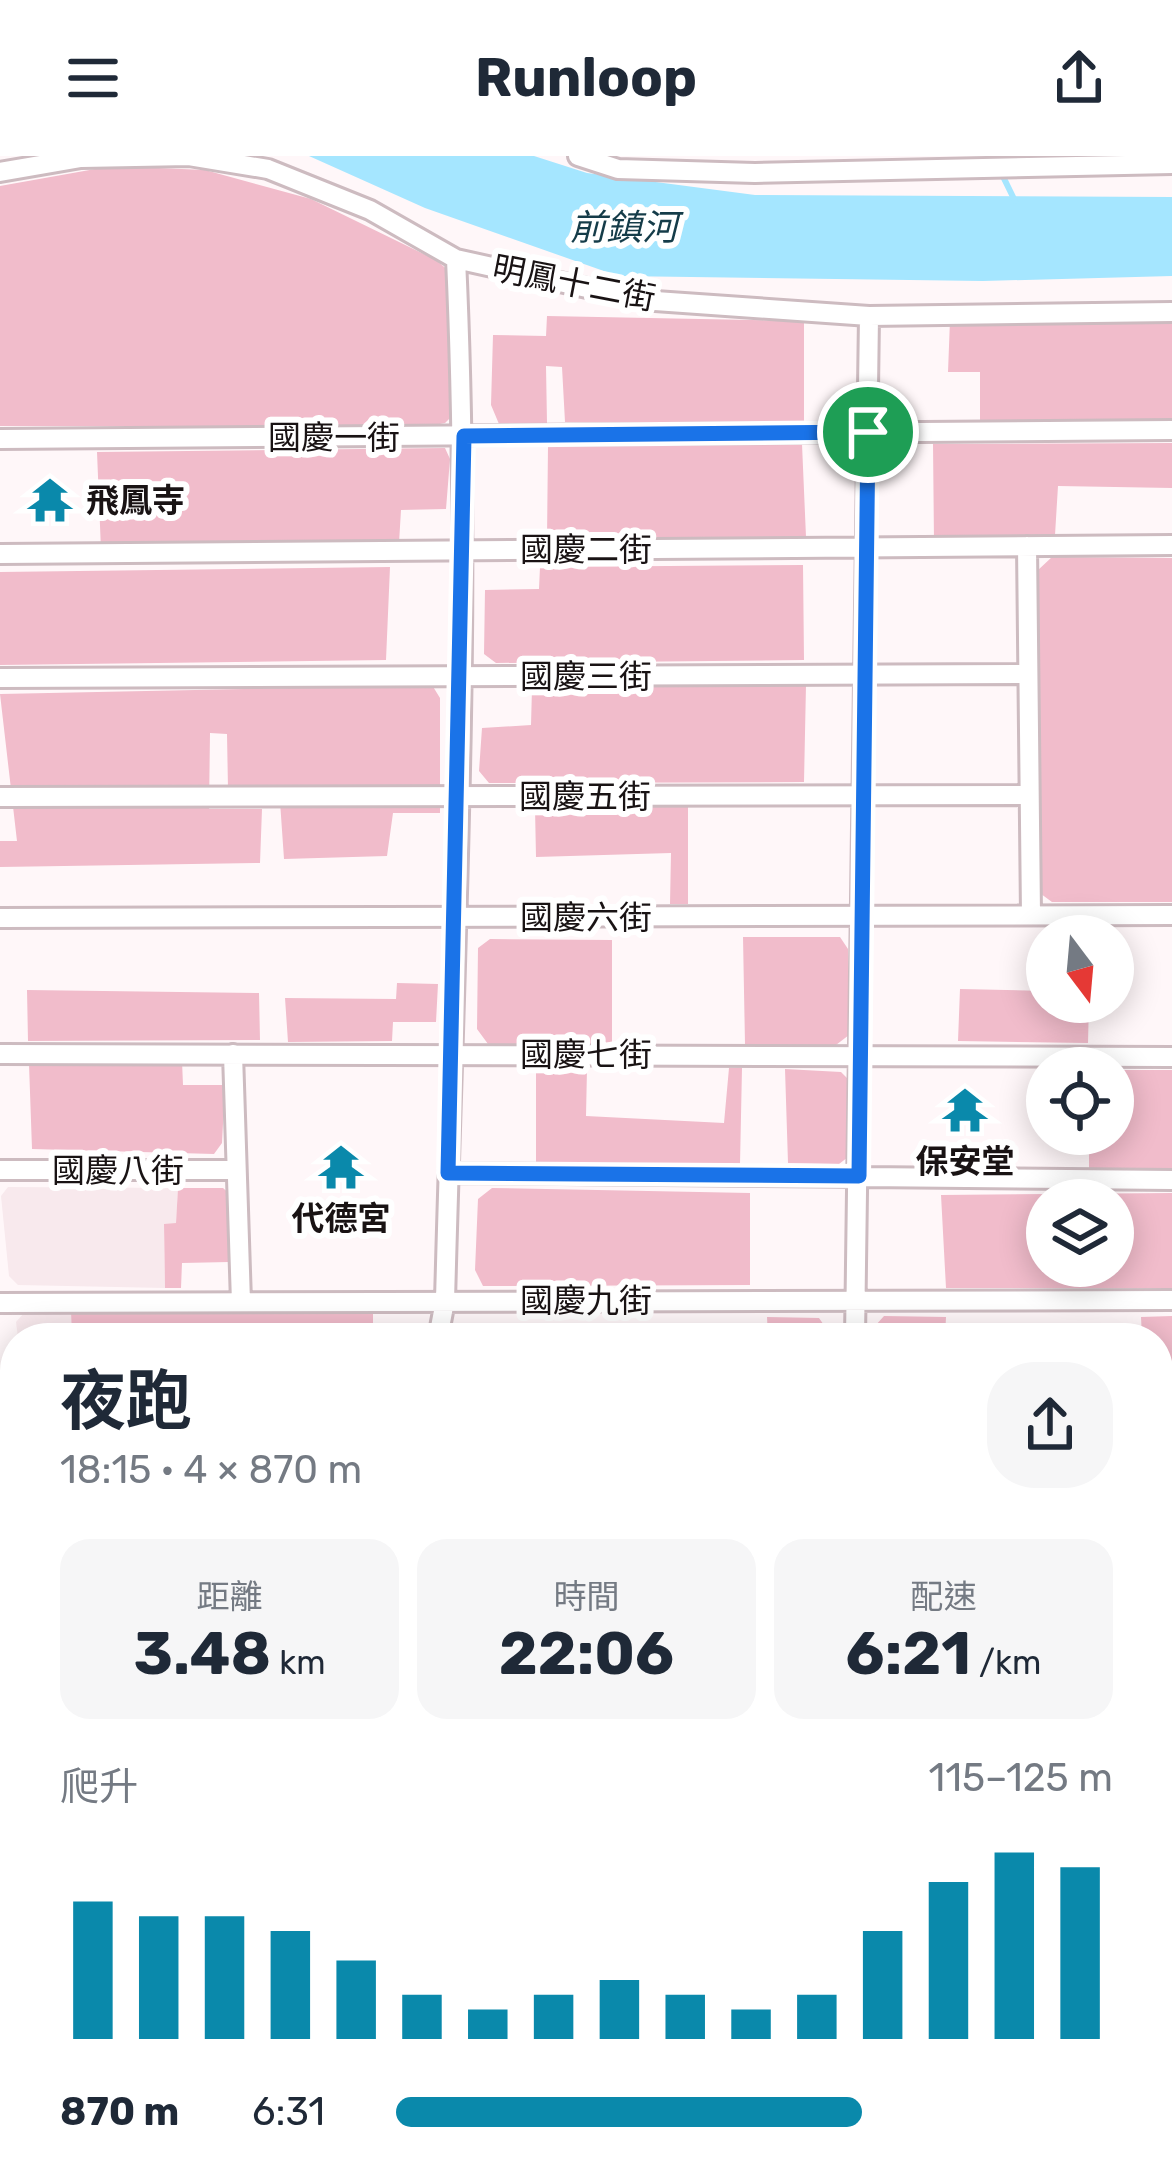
<!DOCTYPE html>
<html lang="zh-TW">
<meta charset="utf-8">
<style>
body{margin:0;font-family:Rubik,"Noto Sans TC",sans-serif;background:#f6f6f7;color:#1f2937;height:100vh;display:flex;flex-direction:column;font-size:45px;white-space:nowrap}
*{box-sizing:border-box;margin:0}
p{font-size:39px;color:#747a83}
.icon{flex:none;width:66px;height:66px;fill:none;stroke:currentColor;stroke-width:2;stroke-linecap:round;stroke-linejoin:round}
.map{position:relative;flex:1;overflow:hidden}
.drawer{position:absolute;left:0px;top:1167px;width:1173px;height:861px;display:flex;flex-direction:column;background:#fff;border-radius:48px 48px 0 0;box-shadow:0 6px 30px #0003}
.drawer>*{flex:none}
.needle{width:78px;rotate:164deg}
.controls{position:absolute;left:1026px;top:759px;display:grid;gap:24px}
.controls a{display:grid;place-items:center;width:108px;height:108px;border-radius:50%;background:#fff;box-shadow:0 6px 30px #0003;font-size:60px}
.pin{position:absolute;display:grid;place-items:center;width:102px;height:102px;color:#fff;margin:-51px;border:6px solid #fff;border-radius:50%;box-shadow:0 3px 12px #0007}
.round{display:grid;place-items:center;flex:none;width:126px;height:126px;border-radius:48px;background:#f6f6f7}
.head{display:flex;align-items:center;justify-content:space-between;height:204px;padding:0 60px}
h1{font-size:66px;font-weight:700;line-height:90px}
.figures{display:grid;grid-template-columns:repeat(3,1fr);gap:18px;height:204px;padding:12px 60px}
.figures div{display:grid;align-content:center;border-radius:30px;background:#f6f6f7;text-align:center}
.figures b{font-size:60px;font-weight:700}
.figures small{font-size:33px;font-weight:400}
.figures p{font-size:33px}
.chart{height:336px;padding:24px 60px}
.chart p{display:flex;justify-content:space-between}
.chart svg{width:100%;height:216px;margin-top:12px;stroke:#0a89ab;stroke-width:6}
ul{padding:0 60px;list-style:none;font-size:39px}
li{display:grid;grid-template-columns:192px 144px 1fr;align-items:center;height:90px}
li i{height:30px;border-radius:15px;background:#0a89ab}
header{display:flex;justify-content:space-between;align-items:center;height:156px;padding:0 60px;background:#fff;font-size:54px;font-weight:700}
.map>svg:first-child{display:block}
</style>
<header><svg class="icon" aria-label="menu" viewBox="0 0 24 24"><path d="M4 6h16M4 12h16M4 18h16"/></svg>Runloop<svg class="icon" aria-label="share" viewBox="0 0 24 24"><path d="M12 15V3M7 8l5-5 5 5M5 13v7h14v-7"/></svg></header>
<div class="map">
<svg width="1172" height="2027" viewBox="0 0 1172 2027">
<rect width="100%" height="100%" fill="#fff7f9"/>
<path fill="#f8e9ed" d="M8 1031 178 1032 176 1068 164 1069 165 1132 18 1129 9 1120 1 1040Z
M25 1156H71L72 1182H18L16 1166Z"/>
<path fill="#f1bccb" fill-rule="evenodd" d="M112 10 205 14 311 43 436 104 449 115 454 258 445 267 425 271 0 270V30Z
M547 160 804 165V267L565 266 562 211 546 210 547 267 499 268 491 249 493 179 546 180Z
M950 164 1172 165V265H980V216H948Z
M1172 287V332L1058 330 1055 379 934 386 933 288Z
M802 288 806 381 547 383 548 290Z
M445 292 450 303 446 353 401 354 399 387 101 394 97 296Z
M1052 401 1172 402V746H1052L1037 735V415Z
M803 409 804 504 496 507 484 498 485 434 539 433 540 411Z
M390 411 386 504 0 509V416Z
M432 529 440 542V657H393L387 700 284 703 279 631 228 633 227 578 210 577 209 653H262L260 707 0 711V685H17L0 538Z
M806 529 804 626 489 627 479 615 482 572 531 569 532 532Z
M688 649V748H670L671 697 536 701 535 652Z
M743 781H840L848 793 849 879 832 892 745 888Z
M490 783 612 784V888H488L477 873 478 792Z
M397 827 438 828 436 866H393L392 885 288 886 285 842 396 843Z
M960 833 1047 835V846H1089L1088 887 958 885Z
M27 834 259 837 260 884 28 885Z
M182 905 183 929H225L222 987 214 998 32 993 29 908Z
M729 912H742L740 1008H536V914L587 913 586 960 724 967Z
M785 913 841 916 851 926 852 998 839 1008 788 1007Z
M1113 914H1172V1016L1089 1015V978H1113Z
M178 1032H223L233 1041 229 1106 182 1107 181 1132H165L164 1068 176 1067Z
M492 1032 750 1037V1129L483 1130 475 1114 478 1043Z
M1172 1037V1132H946L941 1039ZM1047 1044H1113V1110H1047Z
M71 1156 373 1158V1182H72Z
M884 1160 946 1161 945 1182H875V1170Z
M1172 1160V1207L1158 1206V1182H1142L1141 1161Z
M767 1161 819 1162 833 1182H768Z
M1158 1415H1172V1669L1158 1664Z
M1158 1703 1172 1708V2027H1027L1007 2013H1158Z"/>
<path fill="#a5e6ff" d="M309 0H534L587 17 755 39 1172 41V120L983 125 618 120 425 52Z"/>
<g fill="none" stroke-linecap="round" stroke-linejoin="round">
<path stroke="#a5e6ff" stroke-width="6" d="M993 0 1015 45"/>
<g stroke="#cdbbc0" stroke-width="24">
<path id="street" d="M578 0 618 13 755 17 1172 8
M0 16 81 2 189 0 268 13 370 54 456 103 641 144 869 160 1172 156
M0 283 1172 274
M1027 390 1031 759
M0 398 1172 389
M0 522 1027 518
M0 641 1026 639
M0 762 1172 759
M0 898 1172 901
M233 898 241 1146
M0 1014H236
M448 1017 1172 1024
M0 1147 1172 1144
M438 1182 445 1145C454 798 472 450 456 103
M855 1182 869 160
M0 1251 15 1252
M1158 1265H1172
M0 1311 15 1408
M1158 1388H1172
M0 1521 15 1628
M1158 1686 1172 1691
M0 1955 15 1781
M309 2013 335 2027
M370 2013 397 2027
M780 2013 801 2027
M969 2013 990 2027
M28 2027 29 2013
M527 2027 532 2013
M653 2027 658 2013"/>
</g>
<use href="#street" stroke="#fff" stroke-width="18"/>
</g>
<g fill="none" stroke-linecap="round" stroke-linejoin="round">
<g stroke="#fff" stroke-width="24">
<path id="route" d="M868 276 859 1020 448 1017 464 280Z"/>
</g>
<use href="#route" stroke="#1a73e8" stroke-width="15"/>
</g>
<defs>
<g id="temple-bare" transform="scale(3.6)"><path d="M0-6L5-2H3V0L6.5 2.5H4V6H1.5V3h-3V6H-4V2.5H-6.5L-3 0V-2H-5Z" fill="#0a89ab" stroke="#fff" stroke-width="2.5" paint-order="stroke"/></g>
</defs>
<g fill-rule="evenodd">
<use href="#temple-bare" x="50" y="344"/>
<use href="#temple-bare" x="965" y="954"/>
<use href="#temple-bare" x="341" y="1011"/>
</g>
<g text-anchor="middle" dominant-baseline="central" stroke-width="12" stroke-linejoin="round" paint-order="stroke">
<g font-size="33" fill="#191314" stroke="#fff">
<text transform="translate(574 127) rotate(11)">明鳳十二街</text>
<text x="334" y="281">國慶一街</text>
<text x="586" y="393">國慶二街</text>
<text x="586" y="520">國慶三街</text>
<text x="585" y="640">國慶五街</text>
<text x="586" y="761">國慶六街</text>
<text x="586" y="898">國慶七街</text>
<text x="118" y="1014">國慶八街</text>
<text x="586" y="1144">國慶九街</text>
</g>
<g font-size="33" font-weight="bold" fill="#191314" stroke="#fff">
<text x="86" y="344" text-anchor="start">飛鳳寺</text>
<text x="965" y="1005">保安堂</text>
<text x="341" y="1062">代德宮</text>
</g>
<g font-size="36" font-style="italic" fill="#153c49" stroke="#fff">
<text x="624" y="71">前鎮河</text>
</g>
</g>
</svg>
<div class="controls">
<a><svg class="needle" viewBox="-14 -14 28 28"><path d="M0-13l5 13h-10z" fill="#e53935"/><path d="M0 13l5-13h-10z" fill="#747a83"/></svg></a>
<a><svg class="icon" aria-label="locate" viewBox="0 0 24 24"><circle cx="12" cy="12" r="6"/><path d="M12 2v4M12 18v4M2 12h4M18 12h4"/></svg></a>
<a><svg class="icon" aria-label="layers" viewBox="0 0 24 24"><path d="M12 4l9 5-9 5-9-5zM3 14l9 5 9-5"/></svg></a>
</div>
<div class="pin" style="left:868px;top:276px;background:#1e9e55"><svg class="icon" aria-label="arrive" viewBox="0 0 24 24"><path d="M6 21V4h12l-3 4 3 4H6"/></svg></div>
<section class="drawer">
<div class="head"><div><h1>夜跑</h1><p>18:15 · 4 × 870 m</p></div><a class="round"><svg class="icon" aria-label="share" viewBox="0 0 24 24"><path d="M12 15V3M7 8l5-5 5 5M5 13v7h14v-7"/></svg></a></div>
<div class="figures">
<div><p>距離</p><b>3.48<small> km</small></b></div>
<div><p>時間</p><b>22:06</b></div>
<div><p>配速</p><b>6:21<small> /km</small></b></div>
</div>
<div class="chart"><p><span>爬升</span>115–125 m</p>
<svg viewBox="0 0 160 44" preserveAspectRatio="none"><path d="M5 44V16M15 44V19M25 44V19M35 44V22M45 44V28M55 44V35M65 44V38M75 44V35M85 44V32M95 44V35M105 44V38M115 44V35M125 44V22M135 44V12M145 44V6M155 44V9"/></svg>
</div>
<ul>
<li><b>870 m</b>6:31<i style="width:65%"></i></li>
</ul>
</section>
</div>
